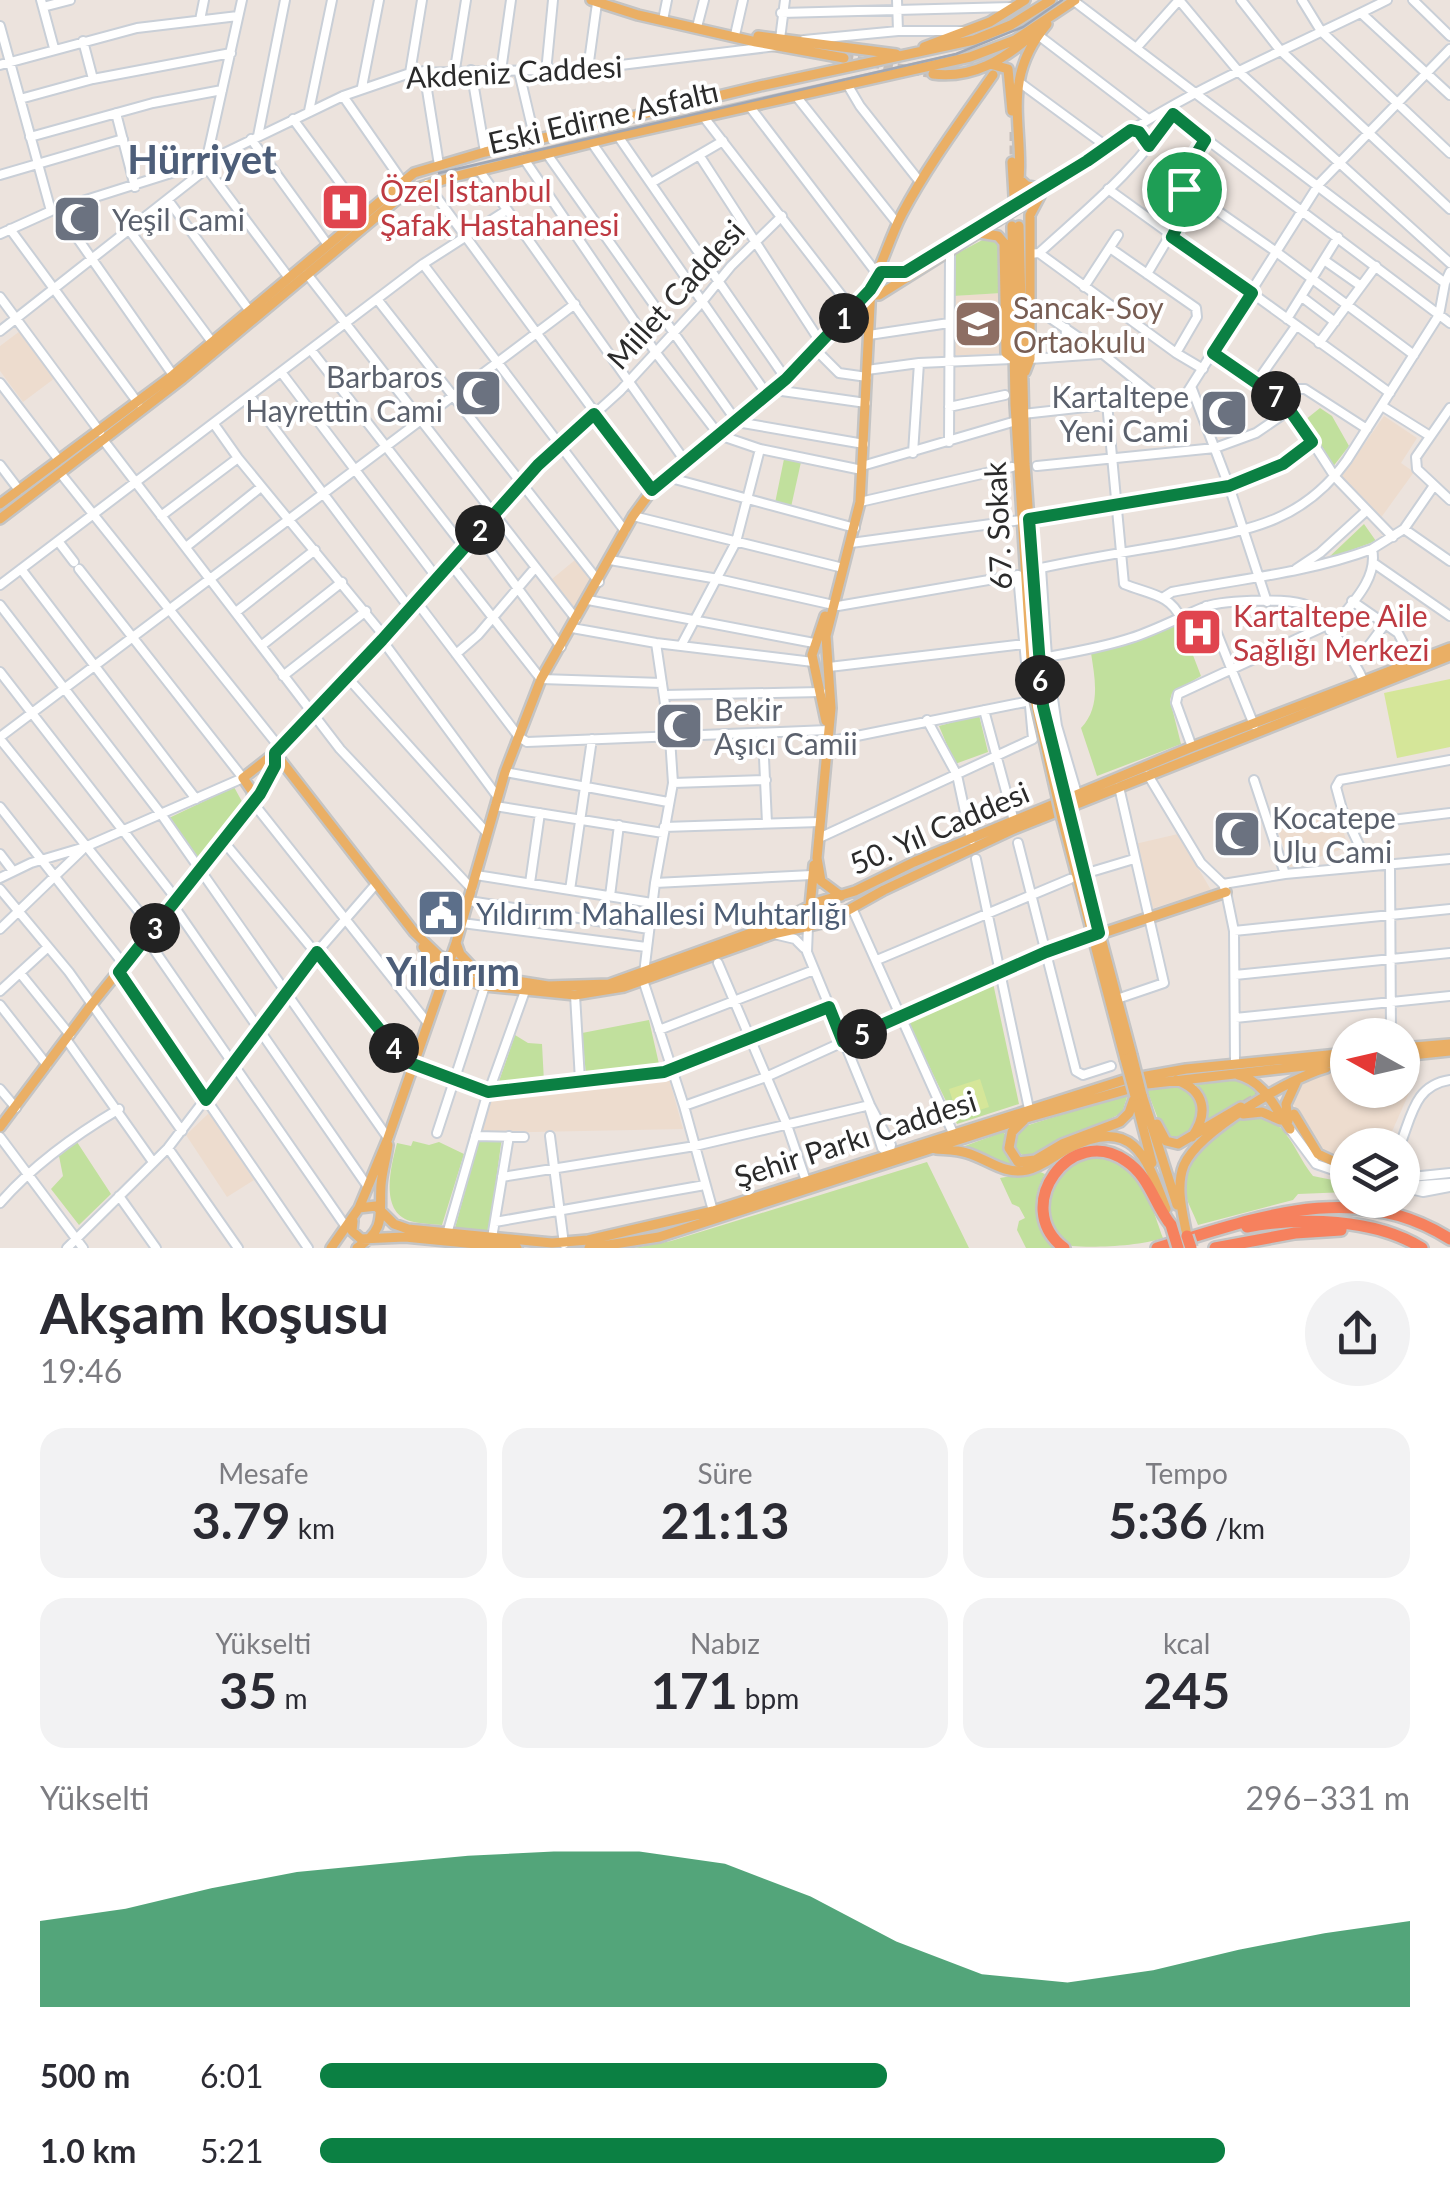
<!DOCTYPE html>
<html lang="tr">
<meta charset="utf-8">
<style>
body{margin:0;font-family:Lato,sans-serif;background:#f2f2f3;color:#2b2b33;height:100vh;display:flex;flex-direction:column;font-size:38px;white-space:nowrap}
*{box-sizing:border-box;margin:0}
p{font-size:32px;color:#7c7c81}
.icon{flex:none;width:55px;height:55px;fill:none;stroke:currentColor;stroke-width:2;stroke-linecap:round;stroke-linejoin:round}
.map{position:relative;height:1248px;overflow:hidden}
.panel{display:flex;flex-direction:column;background:#fff;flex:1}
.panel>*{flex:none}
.needle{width:65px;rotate:278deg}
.tools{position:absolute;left:1330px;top:1018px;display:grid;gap:20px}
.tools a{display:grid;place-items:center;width:90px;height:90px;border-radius:50%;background:#fff;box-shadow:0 2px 8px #0004;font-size:50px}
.pin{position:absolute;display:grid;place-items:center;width:85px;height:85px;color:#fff;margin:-42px;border:5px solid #fff;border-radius:50%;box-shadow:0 2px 10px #0007}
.km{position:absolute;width:50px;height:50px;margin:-25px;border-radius:50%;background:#222;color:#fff;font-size:28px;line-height:50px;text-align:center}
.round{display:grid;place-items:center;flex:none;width:105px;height:105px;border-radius:52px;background:#f2f2f3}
.head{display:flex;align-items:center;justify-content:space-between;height:170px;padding:0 40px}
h1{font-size:55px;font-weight:700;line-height:75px}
.stats{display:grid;grid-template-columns:repeat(3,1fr);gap:15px;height:170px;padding:10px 40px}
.stats div{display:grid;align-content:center;border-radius:25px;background:#f2f2f3;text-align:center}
.stats b{font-size:50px;font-weight:700}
.stats small{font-size:28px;font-weight:400}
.stats p{font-size:28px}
.chart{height:280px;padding:20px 40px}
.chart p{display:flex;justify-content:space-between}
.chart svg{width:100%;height:180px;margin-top:10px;fill:#0b8043;opacity:.7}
ul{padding:0 40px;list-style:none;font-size:32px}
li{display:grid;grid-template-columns:160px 120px 1fr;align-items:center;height:75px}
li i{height:25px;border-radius:12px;background:#0b8043}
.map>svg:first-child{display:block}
</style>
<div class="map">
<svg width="1450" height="1248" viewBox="0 0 1450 1248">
<rect width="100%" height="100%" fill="#ece3dd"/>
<path fill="#eddcce" d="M1002 293 1003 353 953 356V296Z
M20 331 55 378 23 402 0 371V346Z
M1384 416 1417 438 1401 463 1414 472 1380 519 1340 479Z
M575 560 592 581 575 611 552 579Z
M1337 810 1348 847 1290 867 1278 830Z
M1178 834 1211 890 1151 909 1135 844Z
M1408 1059 1410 1091 1386 1145H1348L1347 1162 1322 1151 1293 1103 1299 1084 1347 1066 1348 1090H1402L1403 1060Z
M669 1078 683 1129 482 1133 491 1095Z
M209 1113 254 1180 227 1197 186 1135Z"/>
<path fill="#c1e09d" d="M988 237C1008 243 1002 274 1002 293L953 296 954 255Z
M1320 408 1332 416 1349 446 1332 468 1305 420Z
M784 459 801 462 791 507 775 503Z
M1364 524 1376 541 1327 559Z
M1181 624 1201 676 1172 693 1170 700 1181 744 1097 776 1081 728C1101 707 1095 679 1091 653Z
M979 715 988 752 955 764 939 726Z
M234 787 245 807 200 860 169 818Z
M993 983 1019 1104 957 1124 907 1020Z
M649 1020 659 1064 586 1075 582 1033Z
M515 1035 528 1043 542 1044 544 1082 497 1087Z
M1236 1079 1254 1086 1263 1095 1204 1126 1206 1102 1194 1083Z
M1173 1084C1204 1088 1201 1120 1184 1139L1172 1140 1163 1132 1147 1090Z
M1128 1094 1122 1113 1028 1158 1014 1150V1142L1022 1127Z
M1253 1115C1287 1118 1294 1152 1313 1176L1347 1183 1348 1192 1298 1194 1293 1200 1198 1225C1194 1214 1185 1199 1184 1187 1182 1153 1225 1124 1253 1115Z
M1003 1132 1006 1135 1004 1152 1015 1165C995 1165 981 1151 962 1147Z
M502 1137 489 1231 455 1228 479 1140Z
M413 1141 429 1145 439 1142 464 1154 442 1225C432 1224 420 1224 410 1221 379 1212 391 1166 397 1143L411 1146Z
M77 1142 111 1194 79 1225 51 1189 63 1176 59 1156Z
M1086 1157C1139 1157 1148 1195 1163 1238 1140 1246 1095 1248 1072 1246 1047 1235 1040 1201 1055 1180 1063 1168 1074 1163 1086 1157Z
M927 1162 969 1248H634L671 1241Z
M1038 1171 1045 1174C1030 1200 1034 1227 1054 1248H1026L1017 1230 1019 1221 1025 1218 1019 1207 1012 1204 1000 1178Z"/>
<path fill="#d5e699" d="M1450 679V747L1397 758 1384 693Z
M980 1079 989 1107 958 1117 949 1089Z"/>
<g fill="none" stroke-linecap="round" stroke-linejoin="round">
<path stroke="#c5beb9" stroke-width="9" stroke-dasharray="9 4.5" stroke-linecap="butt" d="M1024 33 1044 4
M844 58 933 74
M1014 168V129
M1245 1104C1264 1092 1276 1087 1289 1108"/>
<g stroke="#c9cfd7" stroke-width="12">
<path id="minor" d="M41 0 54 48
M897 0 898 31
M1179 0 1239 72 1450 263
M1241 0 1280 50 1450 209
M1302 0 1321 31 1450 153
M1413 0 1450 36
M1074 1 1445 283
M43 7 70 0
M781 13 1012 7
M1361 13 1450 95
M200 20 204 0
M663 20 667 0
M0 26 51 211
M697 27 704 0
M735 35 743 0
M1038 35 1148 119
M780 39 785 0
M804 40 898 31H965
M83 41 93 79
M1138 46 1179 0
M0 65 137 28 238 16
M455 69 466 0
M588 69 597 3
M471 70 485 152
M424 71 439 165
M501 71 511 0
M519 72 535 140
M546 72 553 0
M410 73 422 0
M1019 82 1106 146
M847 84 860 106 920 182
M362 87 379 0
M343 96 402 181
M796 96 897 223
M20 99 93 79 231 53
M750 107 878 275
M309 111 332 0
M116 113 135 187
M1173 114 1450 323
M703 116 852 309
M293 119 363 214
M258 136 285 0
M618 136 786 379
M30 137 153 103 222 90
M251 139 328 245
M1205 139 1179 184 1275 251 1414 355
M592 143 768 396
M547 154 737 422 864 444
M699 155 821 343
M524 159 656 353 719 435 760 449 862 470
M1087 161C1178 92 1286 51 1387 0
M206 162 242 0
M206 167 289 278
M479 170 685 461
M0 175 123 139
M651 183 723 141
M427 184 652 490
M1108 189 1390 393
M168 200 249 310
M57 209 173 375
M10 229 138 403
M130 231 212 342
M0 234 51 211 206 162 343 96 410 73 588 69 777 46
M1110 248 1196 308 1197 317 1176 353
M1039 253C1086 210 1140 167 1173 112
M1030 254 1039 253 1176 353 1203 369
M1324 260 1361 286
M423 264 625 531
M307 274 576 619
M1147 274 1194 195
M1084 287 1118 235
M0 297 100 432
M1302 297 1335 322
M377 299 599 582
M1031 305 1103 354 1160 400
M1287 319 1338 237
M0 331 206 169
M869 335 949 323
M1319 343 1376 266
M815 349 839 373 867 377
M311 350 464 547
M1213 353 1291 409 1335 477 1393 537
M1065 356 1066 328
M1030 359 1100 354
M867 370 919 363 1012 359
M281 372 437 578
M0 383 59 460
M1256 383 1296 326
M1192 389 1229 486 1267 602
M775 390 866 403
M250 396 410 609
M1284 402 1295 389H1305L1367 429
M1107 403 1124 584C1148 594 1171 594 1181 619
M1382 406 1430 436
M949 407 1005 395
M1450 408 1416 457 1417 469 1450 500
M1023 414 1185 396 1319 184 1450 49
M214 424 238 458 385 637
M104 441 340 749 472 889
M949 442 950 252
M913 453 919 363
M0 465 19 490
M862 466 1016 421
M1037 466 1215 448 1256 433 1291 409
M61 474 280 748
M667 477 855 528
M860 502 1012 467
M161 516 238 458
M633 516 843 568
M1029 519 1229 486 1283 464 1312 442
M1404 529 1450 561
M477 533 561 647
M58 541 74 562
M851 543 1021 520
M186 547 261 487
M610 560 718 579 838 606 1018 575 1033 739 819 838
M450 563 541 679 662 683
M1375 564 1450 616
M21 569 196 799
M1296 569 1320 553 1365 512
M0 585 423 264 507 210
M1164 597 1172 592C1239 579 1307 573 1372 549
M588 600 814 643
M416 601 519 737 527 742 828 730
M1352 601 1398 633 1413 662
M0 605 161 814 388 1138
M1206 606 1254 725
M236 612 315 550
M572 628 656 643 813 662
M1330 631C1348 607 1379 580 1372 549L1404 529 1433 487
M382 640 497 796
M682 644 736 542 760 449
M261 646 342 582
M456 654 478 635 535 568
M1047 657C1075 652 1104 647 1131 638 1156 630 1178 618 1202 608 1219 600 1284 598 1303 604 1322 610 1356 663 1364 682
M1356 663 1385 624
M829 667 1025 644
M0 672 177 900
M283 676 366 611
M347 677 487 833
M664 695 821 692
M984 710 1014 821
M927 720 957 775 971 840
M0 737 575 304
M0 739 153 929
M827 742 1030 701
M1192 747 1176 703 1178 694 1325 626
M275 753 382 640 538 465 620 391 701 303 731 266 782 216
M764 758 767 823
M505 772 668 802
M1148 775 1201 863 1223 884 1226 892 1234 931 1235 1064
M1254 780 1285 874
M673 783 766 780
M1077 794 1057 726 1047 657 1041 568C1086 558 1133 551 1179 543 1249 530 1303 522 1347 460L1439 315 1445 283 1450 272
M254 804 427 1022
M495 806 663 833
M0 807 125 966
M1350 825 1450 813
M664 827 820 822
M224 842 405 1061 488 1091 663 1071 829 1007
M1018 843 1076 1071 1083 1075 1111 1066
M0 854 13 871
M976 859 1029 1109
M1390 865 1391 1035
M1369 866 1342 809 1336 787 1340 780 1450 760
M1094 871 1134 859
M476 875 652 903
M0 878 31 863 85 847 243 778 79 569
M530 883 540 813
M655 883 812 875
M1223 884 1285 874 1450 859
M0 889 69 972 182 1131
M570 890 592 739
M610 896 619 825
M469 901 649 929
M173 905 368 1187
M852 908 953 1133
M462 923 646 947
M808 927 807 952 870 1105 891 1145 889 1154
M0 929 82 850
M1234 931 1450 909
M778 935 795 939 804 948
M146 938 346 1227
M877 960 1070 879
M718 963 787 1125 806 1181
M119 972 308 1248
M20 973 70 1035
M644 973 655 883 673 783 670 738 656 643
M1235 975 1450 953
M643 980 684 1106 713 1211
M0 991 48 947
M575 995 580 1080
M1117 999 1164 983 1119 787
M0 1005 47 1065
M1235 1018 1450 996
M659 1030 814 970
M66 1039 153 1162
M0 1089 16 1108
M684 1106 766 1077 843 1042
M870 1110 882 1148 889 1154
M1290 1129 1316 1164 1348 1175
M437 1133 485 986
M475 1136 524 1137
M550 1136 564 1244
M0 1137 83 1248
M1400 1145C1412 1115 1415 1085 1450 1080
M168 1148 238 1248
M502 1177 695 1146 870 1105
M1402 1178 1450 1173
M1409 1186 1450 1183
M1402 1187 1423 1192 1450 1187
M119 1196 156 1248
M0 1203C34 1164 75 1135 119 1109
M495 1222 705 1185
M447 1234 485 1102 525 991
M492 1238 509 1136
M67 1248 168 1148 317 952 376 884"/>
</g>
<g stroke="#c4c4c4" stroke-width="14">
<path id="major" d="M591 0 638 15 756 42 844 58
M758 36 896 54
M924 47 990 22 1025 0
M990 64 1008 69 1012 111
M933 74C972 79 1004 60 1033 34
M1012 162 1014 196
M1018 178 1027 186 1040 188
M1016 202C1030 134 995 86 1047 24
M1012 226 1015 404 1033 691
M1019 226 1025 464 1041 690
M979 233 998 236 1004 243 1006 353 1014 359
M881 272H905L970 231
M871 295H879L1032 199 1087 161
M1025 372 1030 359V215L1040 196
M0 504 173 375 414 173 485 152 760 86 974 40 1011 25 1051 0
M0 519 182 379 406 192 449 178 618 136 970 57 1015 40 1075 0
M825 616 812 655 826 721
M275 753 414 932 439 956 485 976 548 986 609 984 773 925 818 902 855 891 914 862 1192 747 1450 648
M254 804 252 791 243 778 275 753
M1069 817 1132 1055
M1062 819 1125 1059
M841 896 821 881 817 858 831 708 826 636 860 502 871 286C883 263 890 237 902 214 928 165 961 121 993 75
M808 927 814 865
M456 943 460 954 474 969
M423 947 446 972 485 986 575 995 624 987 773 934 827 922 884 890 1014 829 1450 656
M843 1042 1046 952 1226 892
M1402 1048 1450 1044
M1402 1056 1450 1051
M1238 1075C1265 1082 1274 1107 1290 1129
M1176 1080C1205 1090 1209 1113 1192 1137
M1142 1095 1177 1205
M1136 1101 1152 1163
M1243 1114 1262 1112 1280 1120
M1294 1114 1318 1154 1348 1168
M1024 1120 1012 1132 1009 1148 1018 1162 1035 1160 1062 1144 1120 1122 1129 1113 1135 1096
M1288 1121 1286 1104 1297 1080
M1157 1124 1166 1141 1178 1144 1241 1107
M0 1127 92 1004 261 794 275 767V753
M936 1149C947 1150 957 1150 967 1153 988 1159 1003 1175 1027 1170 1042 1167 1055 1155 1069 1148 1133 1116 1146 1155 1166 1209
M359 1208 376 1206 394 1224 408 1229 552 1243 588 1240 713 1211 1124 1080 1186 1069 1348 1053
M353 1221 352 1231 361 1239 405 1237 517 1248
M1187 1236C1183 1214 1175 1187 1184 1165 1199 1131 1290 1078 1326 1068
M331 1248 359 1208 388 1138 456 943 505 772 541 679 633 516 652 490 685 461 737 422 786 379 871 290
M357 1248C387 1228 379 1216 381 1185 382 1172 386 1159 388 1145
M589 1248 659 1237 1026 1118 1147 1084 1348 1061"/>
</g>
<g stroke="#c4c4c4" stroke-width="16">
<path id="highway" d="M1247 1227C1302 1217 1374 1218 1422 1248
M1064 1248C1010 1207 1071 1122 1126 1161 1150 1177 1154 1204 1171 1225
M1157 1248C1253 1219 1356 1178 1450 1239
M1215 1248 1295 1233 1341 1230"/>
</g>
<use href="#minor" stroke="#fff" stroke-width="8"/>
<use href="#major" stroke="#eaaf65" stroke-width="9"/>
<use href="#highway" stroke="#f6815e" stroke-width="11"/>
<path stroke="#a0a7b4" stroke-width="2.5" d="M439 173 956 54 1023 27 1062 0"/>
<g stroke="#c4c4c4" stroke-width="14" stroke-linecap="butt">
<path id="major-bridge" d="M1041 690 1069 817
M1033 691 1062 819
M1132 1055 1142 1095
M1125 1059 1135 1096"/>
</g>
<g stroke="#c4c4c4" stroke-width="16" stroke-linecap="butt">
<path id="highway-bridge" d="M1171 1225 1178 1248
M1187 1236 1191 1248"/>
</g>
<use href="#major-bridge" stroke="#eaaf65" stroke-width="9"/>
<use href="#highway-bridge" stroke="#f6815e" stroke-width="11"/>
</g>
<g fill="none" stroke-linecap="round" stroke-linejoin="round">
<g stroke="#fff" stroke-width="20">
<path id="route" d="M1173 114 1205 140 1178 184 1194 194 1172 237 1252 293 1213 353 1284 402 1312 442 1283 464 1229 486 1029 519 1043 706 1099 933 1046 952 843 1042 829 1007 664 1072 488 1092 405 1061 317 952 206 1100 119 972 260 794 275 766V753L382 640 538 465 594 414 652 490 786 379 870 290 881 272H905L1087 161 1131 130 1139 132 1149 146Z"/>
</g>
<use href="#route" stroke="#0b8043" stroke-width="12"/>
</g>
<defs>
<g id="hospital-square" transform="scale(2.5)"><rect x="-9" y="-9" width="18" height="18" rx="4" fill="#e0444e" stroke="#fff"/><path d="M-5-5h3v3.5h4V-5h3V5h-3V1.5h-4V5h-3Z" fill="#fff"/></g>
<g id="mosque-square" transform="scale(2.5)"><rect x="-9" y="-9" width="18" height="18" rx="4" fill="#6b7280" stroke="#fff"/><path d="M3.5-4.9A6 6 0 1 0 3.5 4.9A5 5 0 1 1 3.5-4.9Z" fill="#fff"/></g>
<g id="school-square" transform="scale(2.5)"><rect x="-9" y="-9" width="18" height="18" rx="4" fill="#8d6e63" stroke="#fff"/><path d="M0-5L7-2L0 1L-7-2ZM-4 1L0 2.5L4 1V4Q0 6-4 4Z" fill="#fff"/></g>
<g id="civic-square" transform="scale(2.5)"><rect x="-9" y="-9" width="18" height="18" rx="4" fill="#5c6f8a" stroke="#fff"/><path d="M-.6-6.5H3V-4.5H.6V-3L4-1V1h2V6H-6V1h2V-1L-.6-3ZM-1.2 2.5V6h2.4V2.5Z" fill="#fff"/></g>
</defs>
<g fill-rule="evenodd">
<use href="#hospital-square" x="345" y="207"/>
<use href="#mosque-square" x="77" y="219"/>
<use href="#school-square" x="978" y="324"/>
<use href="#mosque-square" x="478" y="393"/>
<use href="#mosque-square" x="1224" y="413"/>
<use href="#hospital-square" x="1198" y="632"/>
<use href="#mosque-square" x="679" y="726"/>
<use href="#mosque-square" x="1237" y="834"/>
<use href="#civic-square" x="441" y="913"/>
</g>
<g text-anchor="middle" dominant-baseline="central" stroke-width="8" stroke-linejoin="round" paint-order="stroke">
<g font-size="30" fill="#2b2b2b" stroke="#fff">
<text transform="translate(514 71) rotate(-3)">Akdeniz Caddesi</text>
<text transform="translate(603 116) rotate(-13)">Eski Edirne Asfaltı</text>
<text transform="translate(675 294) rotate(-48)">Millet Caddesi</text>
<text transform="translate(997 526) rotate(-93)">67. Sokak</text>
<text transform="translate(939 827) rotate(-23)">50. Yıl Caddesi</text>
<text transform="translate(855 1138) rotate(-18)">Şehir Parkı Caddesi</text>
</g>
<g font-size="30" fill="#be3a42" stroke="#fff" text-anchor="start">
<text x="380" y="190">Özel İstanbul<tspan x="380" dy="34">Şafak Hastahanesi</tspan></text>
<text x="1233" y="615">Kartaltepe Aile<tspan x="1233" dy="34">Sağlığı Merkezi</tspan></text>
</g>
<g font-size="30" fill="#5b616d" stroke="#fff" text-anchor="start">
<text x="112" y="219">Yeşil Cami</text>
<text x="443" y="376" text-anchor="end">Barbaros<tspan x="443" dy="34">Hayrettin Cami</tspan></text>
<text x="1189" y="396" text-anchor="end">Kartaltepe<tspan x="1189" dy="34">Yeni Cami</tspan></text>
<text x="714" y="709">Bekir<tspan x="714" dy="34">Aşıcı Camii</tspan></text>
<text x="1272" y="817">Kocatepe<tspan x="1272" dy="34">Ulu Cami</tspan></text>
</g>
<g font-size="30" fill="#785e54" stroke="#fff" text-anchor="start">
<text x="1013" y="307">Sancak-Soy<tspan x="1013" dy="34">Ortaokulu</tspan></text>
</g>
<g font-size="30" fill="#4e5e75" stroke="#fff" text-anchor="start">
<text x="476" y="913">Yıldırım Mahallesi Muhtarlığı</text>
</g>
<g font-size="40" font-weight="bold" fill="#4d5e79" stroke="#fff">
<text x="202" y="159">Hürriyet</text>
<text x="453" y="971">Yıldırım</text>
</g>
</g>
</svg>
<div class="tools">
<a><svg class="needle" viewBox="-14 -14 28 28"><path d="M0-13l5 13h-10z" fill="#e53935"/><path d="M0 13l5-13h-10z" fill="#7c7c81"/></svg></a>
<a><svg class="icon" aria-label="layers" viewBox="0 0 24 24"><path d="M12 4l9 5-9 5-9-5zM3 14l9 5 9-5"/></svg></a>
</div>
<div class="pin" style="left:1184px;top:189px;background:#1e9e55"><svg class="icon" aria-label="arrive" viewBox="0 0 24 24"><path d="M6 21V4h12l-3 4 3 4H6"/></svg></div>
<b class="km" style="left:844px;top:318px">1</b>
<b class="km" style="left:480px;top:530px">2</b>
<b class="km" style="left:155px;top:928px">3</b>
<b class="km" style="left:394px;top:1048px">4</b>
<b class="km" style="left:862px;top:1034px">5</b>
<b class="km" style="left:1040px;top:680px">6</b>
<b class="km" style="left:1276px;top:396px">7</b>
</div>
<section class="panel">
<div class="head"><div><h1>Akşam koşusu</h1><p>19:46</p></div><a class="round"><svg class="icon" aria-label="share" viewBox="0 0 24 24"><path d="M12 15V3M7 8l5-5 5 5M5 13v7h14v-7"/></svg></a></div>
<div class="stats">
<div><p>Mesafe</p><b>3.79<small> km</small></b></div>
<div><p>Süre</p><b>21:13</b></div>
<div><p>Tempo</p><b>5:36<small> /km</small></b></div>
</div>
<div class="stats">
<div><p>Yükselti</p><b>35<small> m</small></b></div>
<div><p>Nabız</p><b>171<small> bpm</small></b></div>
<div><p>kcal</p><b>245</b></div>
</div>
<div class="chart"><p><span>Yükselti</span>296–331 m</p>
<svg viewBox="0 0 160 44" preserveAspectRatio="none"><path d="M0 44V23L10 20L20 15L30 11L40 9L50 7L60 6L70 6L80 9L90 17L100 28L110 36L120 38L130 35L140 30L150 26L160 23V44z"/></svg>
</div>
<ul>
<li><b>500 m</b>6:01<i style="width:52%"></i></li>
<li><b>1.0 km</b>5:21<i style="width:83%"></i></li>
</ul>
</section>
